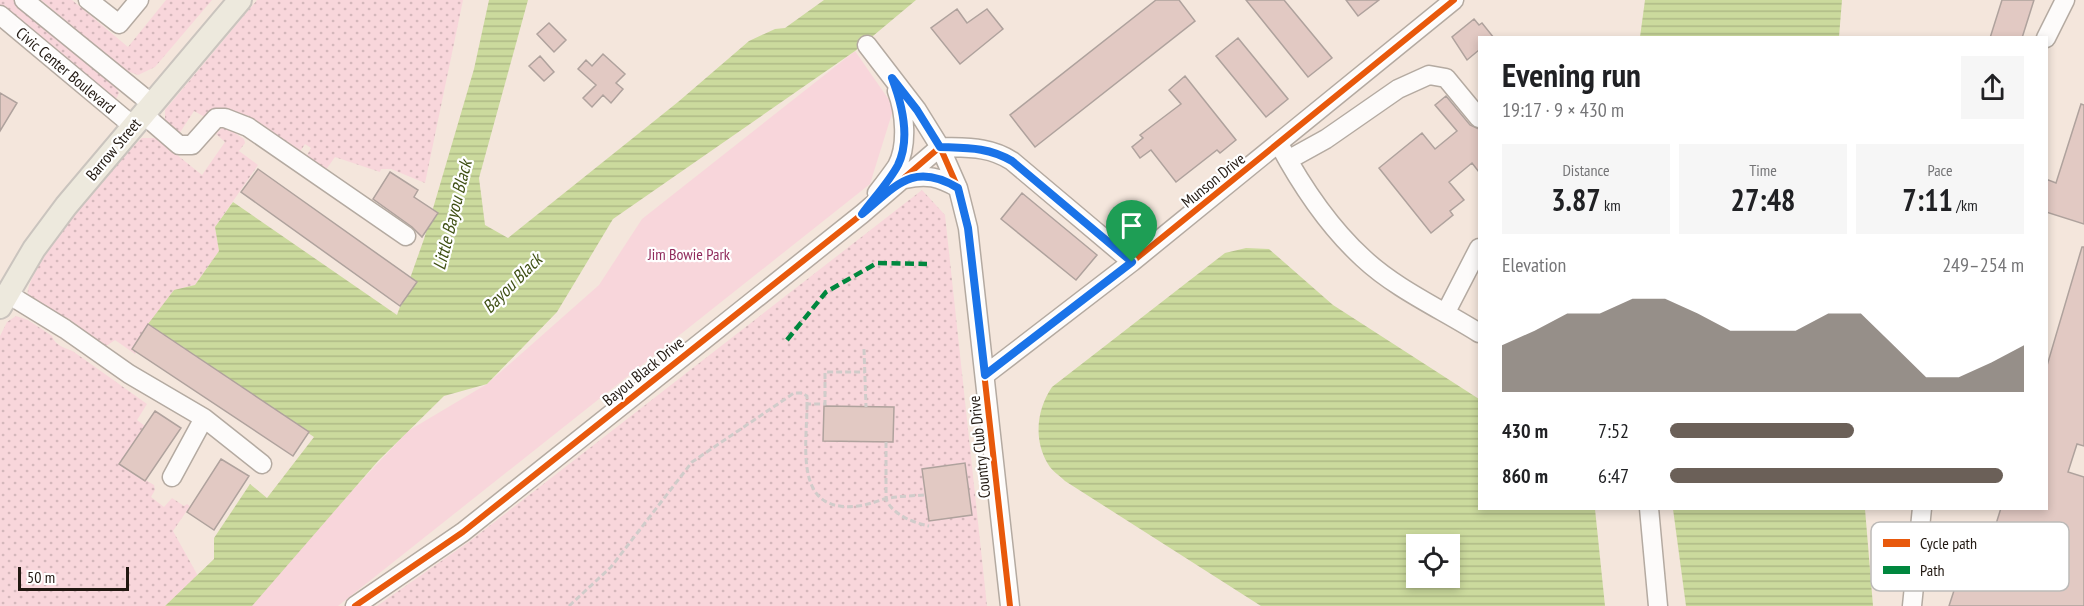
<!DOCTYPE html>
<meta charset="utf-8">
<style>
body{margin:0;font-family:"PT Sans Narrow",sans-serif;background:#f6f6f6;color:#202124;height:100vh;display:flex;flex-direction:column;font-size:22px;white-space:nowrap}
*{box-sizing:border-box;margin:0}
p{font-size:20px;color:#757577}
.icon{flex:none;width:33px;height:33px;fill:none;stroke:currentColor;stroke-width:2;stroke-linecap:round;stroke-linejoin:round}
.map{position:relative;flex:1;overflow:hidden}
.details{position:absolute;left:1478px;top:36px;width:570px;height:474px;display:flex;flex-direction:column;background:#fff;border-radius:0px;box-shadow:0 3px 9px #0003}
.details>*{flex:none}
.fabs{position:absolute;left:1406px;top:534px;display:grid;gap:12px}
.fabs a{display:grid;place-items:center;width:54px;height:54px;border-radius:0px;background:#fff;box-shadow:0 3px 9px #0003;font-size:30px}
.scale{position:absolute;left:18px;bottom:15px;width:111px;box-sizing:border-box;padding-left:6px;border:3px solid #211811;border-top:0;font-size:16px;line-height:21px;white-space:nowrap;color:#211811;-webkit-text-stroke:4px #fff;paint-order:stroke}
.pin{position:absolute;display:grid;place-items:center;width:51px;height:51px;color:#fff;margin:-62px -26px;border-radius:50% 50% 50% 0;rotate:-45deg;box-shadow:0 0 6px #0007}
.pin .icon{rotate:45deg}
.round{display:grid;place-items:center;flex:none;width:63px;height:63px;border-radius:0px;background:#f6f6f6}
.overview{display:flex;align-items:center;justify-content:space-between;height:102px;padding:0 24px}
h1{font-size:33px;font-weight:800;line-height:45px}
.stats{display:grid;grid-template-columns:repeat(3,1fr);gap:9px;height:102px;padding:6px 24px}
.stats div{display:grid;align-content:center;border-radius:0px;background:#f6f6f6;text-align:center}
.stats b{font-size:30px;font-weight:800}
.stats small{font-size:16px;font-weight:400}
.stats p{font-size:16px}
.chart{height:168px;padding:12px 24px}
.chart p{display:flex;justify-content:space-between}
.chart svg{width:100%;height:108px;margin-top:6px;fill:#6b6058;opacity:.7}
ul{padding:0 24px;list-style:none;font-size:20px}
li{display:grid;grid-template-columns:96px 72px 1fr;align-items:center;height:45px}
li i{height:15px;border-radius:8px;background:#6b6058}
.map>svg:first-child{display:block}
</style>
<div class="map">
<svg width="2084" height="606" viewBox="0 0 2084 606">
<defs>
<pattern id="grass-dots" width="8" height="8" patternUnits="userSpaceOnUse" patternTransform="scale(1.5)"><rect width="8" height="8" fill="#f8d6db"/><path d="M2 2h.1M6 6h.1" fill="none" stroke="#d4b7bb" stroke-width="1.8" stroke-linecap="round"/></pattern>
<pattern id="water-rules" width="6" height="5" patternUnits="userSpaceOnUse" patternTransform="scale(1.5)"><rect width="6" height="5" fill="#cbda9d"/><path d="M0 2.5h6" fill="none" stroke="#aeba86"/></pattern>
</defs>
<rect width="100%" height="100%" fill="#f4e6dc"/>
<path fill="url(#grass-dots)" d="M0 0H14C32 15 114 76 119 93L116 99H110L0 7Z
M41 0H72L128 47 166 0H212L155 67 138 75 124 70Z
M257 0H463L425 183 391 169H381L380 172 335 157 325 171 306 157 311 148 305 144 299 153 293 152C270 136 234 97 205 117L194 111 179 134 165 123V110Z
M224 126 244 139 245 143 239 151 258 165 215 227 219 251 195 285 174 290 132 348 137 352 135 354 115 340 102 349 80 335 79 327 68 318 65 320 28 296C21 272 121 157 142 138H156L202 175 225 142 216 134Z
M922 190 945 215 987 606H377L470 541Z
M16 316 28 320 52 336C56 347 65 347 74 352L147 404 137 420 145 426 119 464 154 485 155 490 151 497 164 507 172 498 184 506 187 504 190 506 173 531 198 576 165 606H0V336L7 322Z"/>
<path fill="#f8d6db" d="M855 51 894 107 870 184 338 606H244L408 431 487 384 599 285 642 219Z"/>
<path fill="url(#water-rules)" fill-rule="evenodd" d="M489 0H528L479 178 485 225 508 238 678 102 749 41 775 29 785 28 824 0H916L855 51 613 219 557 312 487 384 444 396 378 461 252 606H165L214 559V538L250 484 267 498 314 437 148 324 174 290 195 285 219 251 215 227 233 202 397 315 424 239 474 69Z
M1645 0H1842L1839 37H1640Z
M1246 248 1269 249 1333 305 1479 399V508L1595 509 1605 606H1261L1065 481C1060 476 1051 470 1048 464 1033 439 1037 409 1052 387L1225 253ZM1449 544V578H1416V544Z
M1673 509H1865L1873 606H1686Z"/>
<path fill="#e2c9c3" stroke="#afa29d" stroke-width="1.5" d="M1156 0H1179L1195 21 1035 147 1010 115Z
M1246 0H1284L1332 58 1308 77Z
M1346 0H1379L1358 16Z
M2002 0H2034L2022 38H1990Z
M957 9 967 23 987 9 1003 29 960 64 931 28Z
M1474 19 1479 25 1482 23 1494 38H1479V50L1467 60 1452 37Z
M549 23 566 40 554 52 537 34Z
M1238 38 1288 99 1266 117 1216 56Z
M603 54 625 74 616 83 623 89 611 103 603 95 592 107 583 98 596 85 578 69 586 60 592 66Z
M540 56 554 72 544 81 529 66Z
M1185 76 1236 140 1220 153 1217 150 1176 182 1151 150 1140 158 1132 147 1143 138 1140 135 1181 104 1169 90Z
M0 93 17 103 0 131Z
M1446 96 1470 125 1479 129V172L1472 163 1449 182 1464 200 1450 211 1453 215 1431 233 1379 168 1422 133 1435 149 1457 131 1435 105Z
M2081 104 2084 105V224L2046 212V179L2056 183Z
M258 169 417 282 400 306 241 192Z
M390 172 418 190 414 197 438 213 422 237 412 227 373 199Z
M1022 193 1097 255 1076 280 1001 219Z
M2082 247H2084V446L2077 444 2068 472 2084 477V606H1949L1961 569 1980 575 2001 508H2046V369Z
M148 324 309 432 293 456 132 349Z
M824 406 894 407 893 442 823 441Z
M155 411 181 428 145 481 119 464Z
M221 459 249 476 214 530 187 512Z
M965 463 972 515 929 521 922 469Z"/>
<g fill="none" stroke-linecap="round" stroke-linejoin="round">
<g stroke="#b4aaa1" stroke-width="21">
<path id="minor" d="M24 0 152 104
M88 0 119 24 139 0
M0 15 133 126
M2046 38 2065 0
M867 45 917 110 940 147C967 148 989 146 1012 161L1132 262
M143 114 179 145H192L216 118H225L248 127 406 236
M1279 144C1301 185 1328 226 1363 258 1396 289 1441 309 1479 333
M1288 160 1326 139 1398 89 1429 75 1446 78 1479 118
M905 179C927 174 939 177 958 188
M877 193C884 184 891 175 897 166 908 146 905 112 897 91
M8 294 65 329 129 374 204 418 172 477
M1446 312 1479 248
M985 375 1132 262 1454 0
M204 418 262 464
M1649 508 1658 606
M355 606 463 532 862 214 940 147 958 188 968 228 1010 606
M1912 606 1922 508"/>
</g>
<g stroke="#cac4be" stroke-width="26">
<path id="major" d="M0 307 34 249 66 206 240 0"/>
</g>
<path stroke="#d0ccca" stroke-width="3" stroke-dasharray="6 3" stroke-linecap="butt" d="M864 349 866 407
M807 404C807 447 793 514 858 506 867 505 875 502 884 499 897 496 912 496 925 495
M886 442V499C892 514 913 523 929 526
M569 606 611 567 692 462 794 393H802L807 396V404H825V372H865"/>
<use href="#minor" stroke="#fdfbfa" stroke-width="18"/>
<use href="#major" stroke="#ede9dd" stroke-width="22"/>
<path stroke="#00873e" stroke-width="4.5" stroke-dasharray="9 4.5" stroke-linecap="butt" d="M787 340 826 292 877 263 927 264"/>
<g stroke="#fff" stroke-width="10">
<path id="cycleway" d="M985 375 1132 262 1454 0
M355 606 463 532 862 214 940 147 958 188 968 228 1010 606"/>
</g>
<use href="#cycleway" stroke="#e8590c" stroke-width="6"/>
</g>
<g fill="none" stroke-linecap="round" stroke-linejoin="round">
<g stroke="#fff" stroke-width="12">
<path id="route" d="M892 78 917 110 940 147C967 148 988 147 1012 161L1132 262 985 375 968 228 958 188C913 161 896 186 862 214 873 199 889 182 898 165 911 138 902 104 892 78Z"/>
</g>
<use href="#route" stroke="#1a73e8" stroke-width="8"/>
</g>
<g text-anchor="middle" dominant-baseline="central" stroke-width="4.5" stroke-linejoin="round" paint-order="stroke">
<g font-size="16" fill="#211811" stroke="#fff">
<text transform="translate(66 70) rotate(40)">Civic Center Boulevard</text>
<text transform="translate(113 149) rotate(-50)">Barrow Street</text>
<text transform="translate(1213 180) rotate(-39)">Munson Drive</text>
<text transform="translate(643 371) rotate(-39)">Bayou Black Drive</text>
<text transform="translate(979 447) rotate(-96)">Country Club Drive</text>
</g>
<g font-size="16" fill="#902b5c" stroke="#fff">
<text x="689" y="254">Jim Bowie Park</text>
</g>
<g font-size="18" font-style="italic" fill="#3f5014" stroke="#fff">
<text transform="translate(452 215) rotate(-76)">Little Bayou Black</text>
<text transform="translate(512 283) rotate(-45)">Bayou Black</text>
</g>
</g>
<rect x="1871" y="522" width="198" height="69" rx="9" fill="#fff" stroke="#bcbab8" stroke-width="1.5"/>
<rect x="1883" y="539" width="27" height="8" fill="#e8590c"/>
<rect x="1883" y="566" width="27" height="8" fill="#00873e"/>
<g font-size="16" fill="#211811">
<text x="1920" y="549">Cycle path</text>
<text x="1920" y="576">Path</text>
</g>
</svg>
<div class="fabs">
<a><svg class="icon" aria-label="locate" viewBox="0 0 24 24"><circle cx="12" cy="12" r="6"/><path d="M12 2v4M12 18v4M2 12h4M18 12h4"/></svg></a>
</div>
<div class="scale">50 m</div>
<div class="pin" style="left:1132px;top:262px;background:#1e9e55"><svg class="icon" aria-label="arrive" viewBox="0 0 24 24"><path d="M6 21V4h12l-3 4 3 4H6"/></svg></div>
<section class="details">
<div class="overview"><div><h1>Evening run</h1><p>19:17 · 9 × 430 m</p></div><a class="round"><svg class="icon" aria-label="share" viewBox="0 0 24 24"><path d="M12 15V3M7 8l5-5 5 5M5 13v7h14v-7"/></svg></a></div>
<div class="stats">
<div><p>Distance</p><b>3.87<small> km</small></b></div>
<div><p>Time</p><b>27:48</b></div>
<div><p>Pace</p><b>7:11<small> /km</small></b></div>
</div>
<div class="chart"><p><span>Elevation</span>249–254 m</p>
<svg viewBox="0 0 160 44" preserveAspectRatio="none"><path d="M0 44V25L10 19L20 12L30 12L40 6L50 6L60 12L70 19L80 19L90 19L100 12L110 12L120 25L130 38L140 38L150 32L160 25V44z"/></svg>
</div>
<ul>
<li><b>430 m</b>7:52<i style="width:52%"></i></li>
<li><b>860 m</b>6:47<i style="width:94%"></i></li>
</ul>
</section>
</div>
